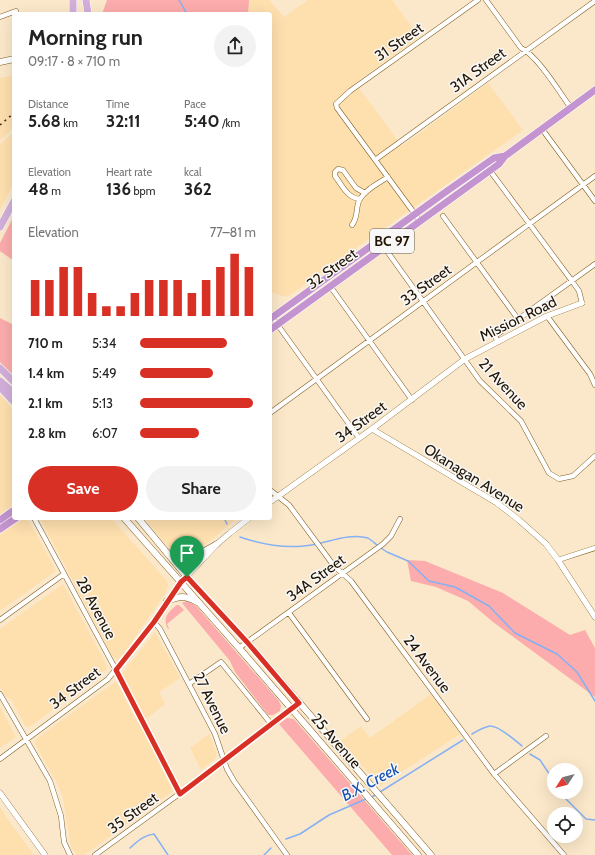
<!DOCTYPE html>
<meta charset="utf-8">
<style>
body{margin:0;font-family:Cabin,sans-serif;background:#f2f2f2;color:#222;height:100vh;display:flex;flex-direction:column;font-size:15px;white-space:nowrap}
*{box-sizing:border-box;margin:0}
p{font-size:13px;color:#767676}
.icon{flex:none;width:22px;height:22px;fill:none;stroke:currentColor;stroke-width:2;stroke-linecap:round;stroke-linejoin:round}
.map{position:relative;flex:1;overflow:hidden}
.drawer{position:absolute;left:12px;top:12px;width:260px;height:508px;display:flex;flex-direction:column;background:#fff;border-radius:4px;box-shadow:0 4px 16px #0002}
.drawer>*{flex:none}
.needle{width:26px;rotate:234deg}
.tools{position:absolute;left:547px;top:763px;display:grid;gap:8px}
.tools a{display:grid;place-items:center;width:36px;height:36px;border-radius:50%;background:#fff;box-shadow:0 4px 16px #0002;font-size:20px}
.pin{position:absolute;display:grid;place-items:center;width:34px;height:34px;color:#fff;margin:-41px -17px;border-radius:50% 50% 50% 0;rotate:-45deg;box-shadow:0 0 4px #0007}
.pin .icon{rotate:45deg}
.round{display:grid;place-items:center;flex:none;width:42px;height:42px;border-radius:21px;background:#f2f2f2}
.headline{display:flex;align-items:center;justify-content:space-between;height:68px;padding:0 16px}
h1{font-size:22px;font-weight:700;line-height:30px}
.figures{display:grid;grid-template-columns:repeat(3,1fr);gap:6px;height:68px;padding:4px 16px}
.figures div{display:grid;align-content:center}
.figures b{font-size:17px;font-weight:700}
.figures small{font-size:11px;font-weight:400}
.figures p{font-size:11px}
.chart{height:112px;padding:8px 16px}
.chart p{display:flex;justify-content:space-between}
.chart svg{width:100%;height:72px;margin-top:4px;stroke:#d93025;stroke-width:6}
.action{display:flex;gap:8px;margin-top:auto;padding:8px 16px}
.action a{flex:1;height:46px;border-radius:24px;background:#d93025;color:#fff;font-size:16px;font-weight:700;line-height:46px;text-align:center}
.action a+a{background:#f2f2f2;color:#222}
ul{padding:0 16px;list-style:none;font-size:13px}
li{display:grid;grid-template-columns:64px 48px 1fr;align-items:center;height:30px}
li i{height:10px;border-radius:5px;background:#d93025}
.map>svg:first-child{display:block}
</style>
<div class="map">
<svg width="595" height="855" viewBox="0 0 595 855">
<rect width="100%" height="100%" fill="#fbe8ca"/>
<path fill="#fedfae" d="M249 0H269L284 17 308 0H392L419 37 355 83 402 146 488 83 523 130 287 297 270 292V14H248Z
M14 75V128L0 140V78Z
M14 132V183L0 209V144Z
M0 395 14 411V504L0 515Z
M40 518H111L167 581 168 586 166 592 123 655 119 659 114 658 111 654Z
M144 518H237L210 541 198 549 187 555 178 553 170 549Z
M23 519 28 521 38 537 56 571 0 611V535Z
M63 584 106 664 107 669 31 726 26 727 11 699 6 697 0 687V629Z
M155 632 180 678 159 692 165 704 146 719 122 674Z
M115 682 117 683 138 723 141 725 161 765 160 766 173 791 84 855H77L71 847 63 798 57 783 35 744V742L36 739Z
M431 694 460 734 380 786 340 741 361 726 370 738Z
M0 707 16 737 0 748Z
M209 734 216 752V758L201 770 190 748Z
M0 807 8 820 34 855H0Z"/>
<path fill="#fcacac" d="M107 0H249L248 14H102Z
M14 216V261L0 251V243Z
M0 318 14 325V376L0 362Z
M407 560 425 561 503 593 570 635 585 630 595 648V697L493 622 468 601 436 587 411 581Z
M186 601 193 604 197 607 279 701 281 706 280 711 273 715H268L235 672 230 661 182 603Z
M177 605H179L184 610 167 624 169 628 168 629C162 618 168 612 177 605Z
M287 718 294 719 412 855H392L279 724Z"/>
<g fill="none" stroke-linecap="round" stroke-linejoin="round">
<path stroke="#86b0f4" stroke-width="1.5" d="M179 0 187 14
M224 518 227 524
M240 537C260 544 283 548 304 546 323 545 348 532 368 538 371 540 375 543 378 546
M381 548 387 552 408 561 429 581 455 587 489 606 515 633 557 654 577 672 595 701
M472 734C477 731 484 727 490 726 498 725 516 741 522 746
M530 754 540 760 554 781
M380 792 463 740
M559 792 586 819 595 820
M370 798 377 794
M286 839 300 834 329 815 366 799
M130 848C138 841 144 835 154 834L168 855
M264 855 271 848"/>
<g stroke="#7e5d20" stroke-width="5.5">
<path id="minor" d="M486 0 521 48C537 55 560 93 571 108
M0 17 16 11
M542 129 595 201
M375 160 595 1
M485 164 572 281 579 291 582 303
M360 199C347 198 342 185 335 176V172L338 169 343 170 356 188 365 193
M443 216 518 319
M420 221 337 108 336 104 350 91 478 0
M352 225C359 216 355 207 360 199 366 189 379 183 388 177
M384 247 480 381 521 421 549 473 559 479 573 476 595 456
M330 286 412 400
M547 316 590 374 595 385
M272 317 359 438
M498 342 495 336 595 264
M270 413 595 176
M270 490 289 505 334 566 351 581 494 774 564 855
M34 518 116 670 180 794
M558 560 595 548
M289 613 367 719
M0 620 64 574
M154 622 160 629 215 734 227 769 234 781 287 855
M239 648 383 544 391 536 400 519
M189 684 221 662 272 725
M0 694 50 781 61 816 64 842 70 855
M0 759 108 679 154 622 181 582
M494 774 546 736
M95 855 219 765 224 760 272 725 299 703"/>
</g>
<g stroke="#7e5d20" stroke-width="6">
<path id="tertiary" d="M372 429 497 503 519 520 546 544 558 560 595 617
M270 502 372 429 465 359 547 316 582 303
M181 582 217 544 230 533 249 518
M0 793 45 855"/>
</g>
<g stroke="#7e5d20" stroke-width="7">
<path id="secondary" d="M0 62 14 59
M124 518 239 648 418 855
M138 518 187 577 247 642 431 855
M174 561C190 560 203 552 217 544
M167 601C180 596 184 595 197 602"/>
</g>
<g stroke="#fff" stroke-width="8">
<path id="primary" d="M86 0 88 14
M73 14V0
M0 227 14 201
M0 368 14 382
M0 381 14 393
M0 387 14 402"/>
</g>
<g stroke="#fff" stroke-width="8">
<path id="trunk" d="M270 319 447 191 494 158 505 156
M270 330 499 164 505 156 595 90
M0 520 14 510
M0 529 16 518"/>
</g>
<use href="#minor" stroke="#fff" stroke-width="4.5"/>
<use href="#tertiary" stroke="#fff" stroke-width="5.5"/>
<use href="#secondary" stroke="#fff" stroke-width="6"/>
<use href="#primary" stroke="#d2afdb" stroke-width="7"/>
<use href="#trunk" stroke="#c394cf" stroke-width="7"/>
<path stroke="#3b2c17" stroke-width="1.5" stroke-dasharray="2 4" stroke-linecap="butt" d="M0 125 14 113"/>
</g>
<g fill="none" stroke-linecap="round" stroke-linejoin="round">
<g stroke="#fff" stroke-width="8">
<path id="route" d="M187 577 247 642 299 703 180 794 116 670 154 622 181 582Z"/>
</g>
<use href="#route" stroke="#d93025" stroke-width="5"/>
</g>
<g text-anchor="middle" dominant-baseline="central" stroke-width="3" stroke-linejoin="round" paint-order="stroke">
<rect fill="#f8f8f8" stroke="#62584a" stroke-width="1" x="370" y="229" width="44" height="24" rx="3"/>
<g font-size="14" font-weight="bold" fill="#221400">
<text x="392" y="241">BC 97</text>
</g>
<g font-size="15" fill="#221400" stroke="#f8f8f8">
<text transform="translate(399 42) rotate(-35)">31 Street</text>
<text transform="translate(478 70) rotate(-36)">31A Street</text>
<text transform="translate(332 269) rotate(-36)">32 Street</text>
<text transform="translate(426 285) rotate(-36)">33 Street</text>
<text transform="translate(518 319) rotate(-26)">Mission Road</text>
<text transform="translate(503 384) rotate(47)">21 Avenue</text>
<text transform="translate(361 422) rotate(-36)">34 Street</text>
<text transform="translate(474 478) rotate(32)">Okanagan Avenue</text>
<text transform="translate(316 578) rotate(-36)">34A Street</text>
<text transform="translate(96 608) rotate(62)">28 Avenue</text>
<text transform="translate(427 664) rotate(53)">24 Avenue</text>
<text transform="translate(75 688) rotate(-37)">34 Street</text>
<text transform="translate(212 703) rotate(64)">27 Avenue</text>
<text transform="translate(336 741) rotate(49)">25 Avenue</text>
<text transform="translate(133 813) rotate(-36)">35 Street</text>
</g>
<g font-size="16" font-style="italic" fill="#1351b2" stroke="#f8f8f8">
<text transform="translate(370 782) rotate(-28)">B.X. Creek</text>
</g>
</g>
</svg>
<div class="tools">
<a><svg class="needle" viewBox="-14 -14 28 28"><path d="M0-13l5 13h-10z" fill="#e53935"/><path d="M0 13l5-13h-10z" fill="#767676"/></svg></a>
<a><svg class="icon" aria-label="locate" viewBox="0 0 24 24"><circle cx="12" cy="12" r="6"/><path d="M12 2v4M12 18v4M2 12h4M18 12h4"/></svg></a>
</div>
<div class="pin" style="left:187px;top:577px;background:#1e9e55"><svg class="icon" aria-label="arrive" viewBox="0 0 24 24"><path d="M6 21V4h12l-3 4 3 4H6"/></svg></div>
<section class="drawer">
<div class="headline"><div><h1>Morning run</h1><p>09:17 · 8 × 710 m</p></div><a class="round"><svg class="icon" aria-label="share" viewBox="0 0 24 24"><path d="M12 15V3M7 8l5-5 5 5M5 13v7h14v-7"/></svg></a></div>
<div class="figures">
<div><p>Distance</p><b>5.68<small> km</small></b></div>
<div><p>Time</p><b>32:11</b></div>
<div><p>Pace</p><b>5:40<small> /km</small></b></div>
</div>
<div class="figures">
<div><p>Elevation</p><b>48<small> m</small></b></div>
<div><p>Heart rate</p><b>136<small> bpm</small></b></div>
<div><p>kcal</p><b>362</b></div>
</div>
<div class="chart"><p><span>Elevation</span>77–81 m</p>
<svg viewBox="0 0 160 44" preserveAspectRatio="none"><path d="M5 44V22M15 44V22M25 44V14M35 44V14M45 44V30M55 44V38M65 44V38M75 44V30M85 44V22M95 44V22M105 44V22M115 44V30M125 44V22M135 44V14M145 44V6M155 44V14"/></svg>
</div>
<ul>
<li><b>710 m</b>5:34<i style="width:75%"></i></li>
<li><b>1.4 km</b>5:49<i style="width:63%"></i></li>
<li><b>2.1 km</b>5:13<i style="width:97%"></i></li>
<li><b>2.8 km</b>6:07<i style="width:51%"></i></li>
</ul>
<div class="action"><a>Save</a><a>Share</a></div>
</section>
</div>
